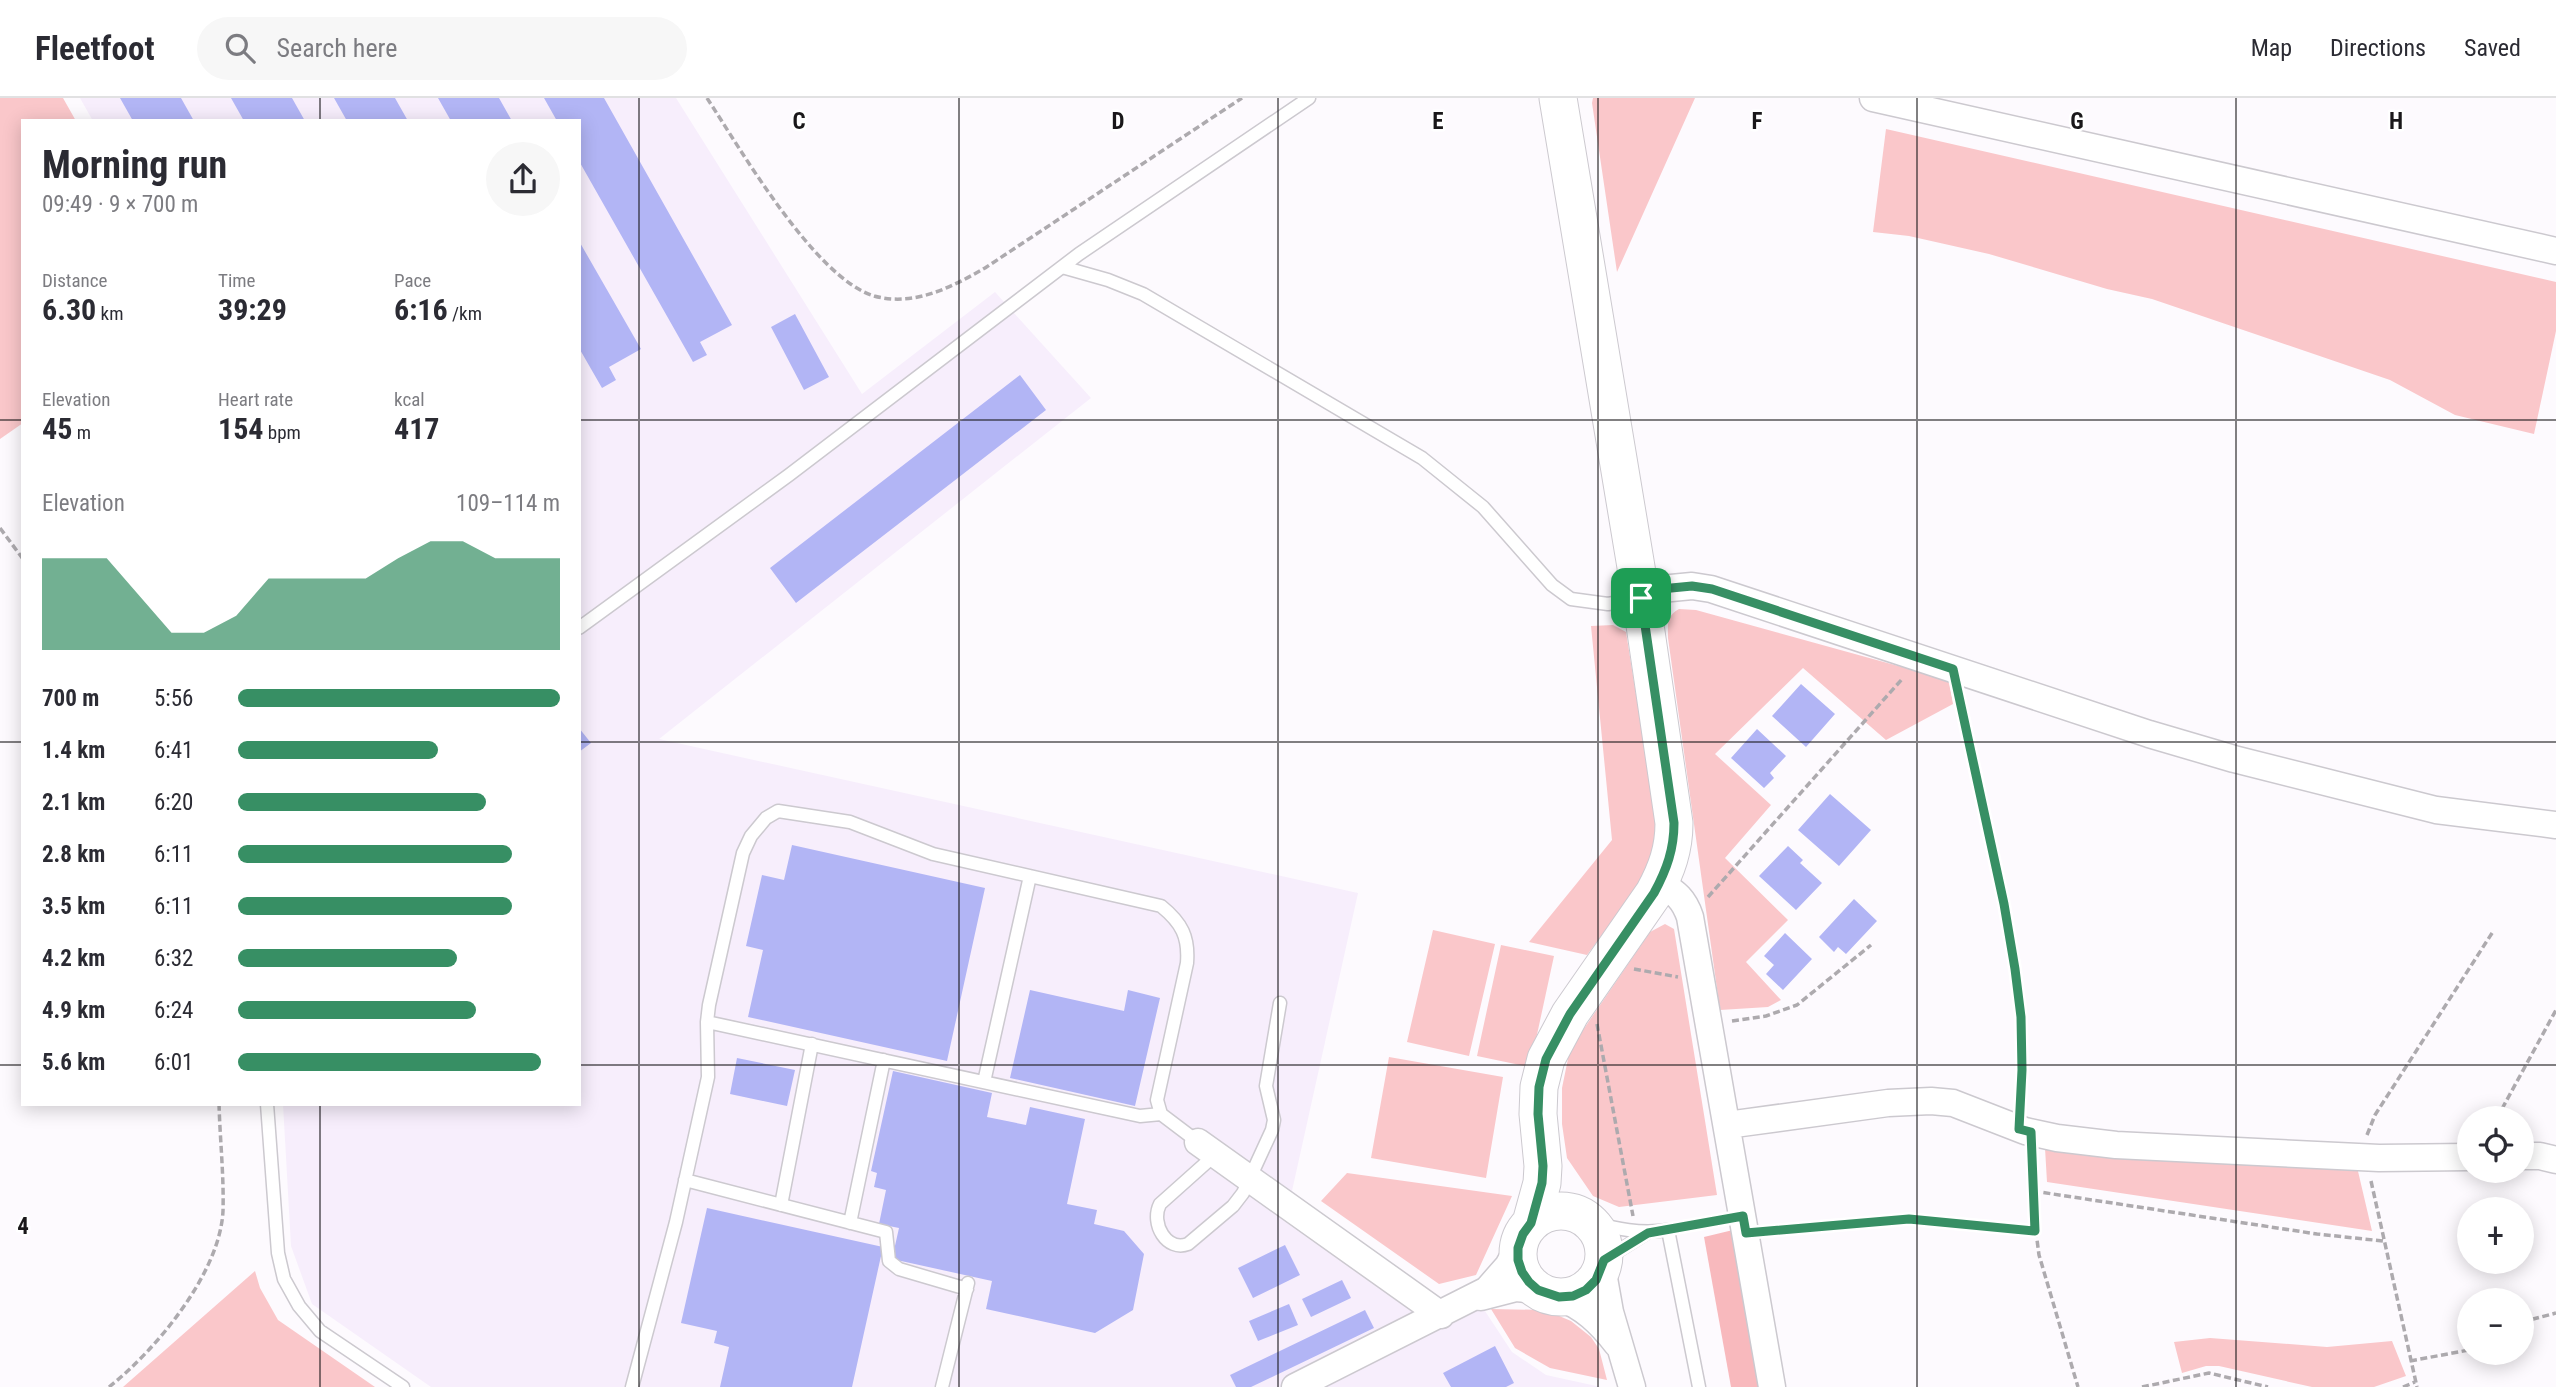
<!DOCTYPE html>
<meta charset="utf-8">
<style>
body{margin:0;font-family:"Roboto Condensed",sans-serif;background:#f7f7f7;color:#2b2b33;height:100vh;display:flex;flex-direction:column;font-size:26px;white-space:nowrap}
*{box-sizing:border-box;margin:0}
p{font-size:23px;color:#7c7c81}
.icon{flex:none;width:38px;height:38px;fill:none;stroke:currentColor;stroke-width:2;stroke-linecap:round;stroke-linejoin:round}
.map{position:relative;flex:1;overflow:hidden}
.sheet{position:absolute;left:21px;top:21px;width:560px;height:987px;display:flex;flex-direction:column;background:#fff;border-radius:0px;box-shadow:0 4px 18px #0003}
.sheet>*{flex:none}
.buttons{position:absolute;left:2457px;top:1008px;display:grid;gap:14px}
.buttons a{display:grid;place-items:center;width:77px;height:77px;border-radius:50%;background:#fff;box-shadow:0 4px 18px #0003;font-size:35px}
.pin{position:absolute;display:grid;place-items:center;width:60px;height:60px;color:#fff;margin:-30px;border-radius:14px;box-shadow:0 4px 10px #0006}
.round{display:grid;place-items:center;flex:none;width:74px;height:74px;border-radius:37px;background:#f7f7f7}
.head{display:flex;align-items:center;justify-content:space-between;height:119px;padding:0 21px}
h1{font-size:38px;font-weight:700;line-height:52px}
.stats{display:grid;grid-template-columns:repeat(3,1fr);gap:10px;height:119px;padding:7px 21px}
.stats div{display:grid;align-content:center}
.stats b{font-size:30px;font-weight:700}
.stats small{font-size:19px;font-weight:400}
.stats p{font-size:19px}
.chart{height:196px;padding:14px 21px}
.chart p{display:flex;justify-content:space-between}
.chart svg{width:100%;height:126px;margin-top:7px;fill:#378f64;opacity:.7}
ul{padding:0 21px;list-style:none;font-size:23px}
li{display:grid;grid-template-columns:112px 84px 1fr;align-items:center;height:52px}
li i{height:18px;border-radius:9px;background:#378f64}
header{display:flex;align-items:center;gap:42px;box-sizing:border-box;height:98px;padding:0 35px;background:#fff;border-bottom:2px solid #e1e1e2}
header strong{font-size:33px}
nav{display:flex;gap:38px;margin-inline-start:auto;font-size:24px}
.search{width:490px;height:63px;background:#f7f7f7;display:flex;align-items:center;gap:18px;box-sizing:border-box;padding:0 24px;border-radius:38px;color:#7c7c81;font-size:26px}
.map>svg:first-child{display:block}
</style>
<header>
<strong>Fleetfoot</strong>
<div class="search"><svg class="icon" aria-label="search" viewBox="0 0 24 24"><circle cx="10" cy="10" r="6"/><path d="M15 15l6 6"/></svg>Search here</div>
<nav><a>Map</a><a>Directions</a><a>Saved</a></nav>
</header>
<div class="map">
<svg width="2556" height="1289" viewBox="0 0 2556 1289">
<rect width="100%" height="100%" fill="#fdfafe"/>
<path fill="#f7eefc" d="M80 0H676L862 296 995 194 1091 300 659 641 1358 795 1292 1093 1456 1217 1481 1207 1512 1254 1546 1277 1601 1289H431L312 1206 291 1148 283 1006H579V23H93Z"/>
<path fill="#fac7ca" d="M0 0H63L76 23H23V325L0 341Z
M1593 0H1695L1617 174 1592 5Z
M1886 31 2556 184V233L2534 336 2455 317 2390 282 2152 201 2107 191 1989 156 1909 138 1873 134Z
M1679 511 1696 512 1949 582 1953 606 1886 642 1803 570 1715 656 1771 707 1725 760 1788 822 1746 864 1781 902 1768 909 1720 912 1668 540C1668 527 1666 518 1679 511Z
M1613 527 1626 534 1660 746 1650 773 1587 857 1529 844 1612 742 1591 528Z
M1665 826 1674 831 1717 1097 1619 1109 1593 1098 1567 1060 1562 1026V990L1570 951 1650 834Z
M1433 832 1495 846 1469 958 1407 944Z
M1501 847 1554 858 1530 969 1477 958Z
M1389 959 1503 979 1486 1080 1371 1060Z
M2045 1050 2357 1069 2372 1133 2047 1084Z
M1347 1075 1512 1098 1476 1177 1439 1186 1321 1103Z
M255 1173 260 1190 278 1222 375 1289H123Z
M1491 1211 1545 1212 1571 1223 1591 1239 1599 1251 1607 1282 1550 1270 1515 1250Z
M2210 1240 2327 1249 2392 1243 2406 1278 2374 1289H2312L2219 1268H2206L2182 1275 2174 1244Z"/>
<path fill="#f8b9bd" d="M1733 1132 1763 1289H1731L1704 1139Z"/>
<path fill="#b2b5f5" d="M120 0H181L194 23H133Z
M231 0H292L305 23H244Z
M334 0H395L408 23H347Z
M438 0H499L512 23H451Z
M544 0H604L732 227 700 244 707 257 693 264 579 63V23H557Z
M579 143 641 251 609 269 616 282 602 290 579 250Z
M795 216 829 279 804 292 771 229Z
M1020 277 1046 312 796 505 770 470Z
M1801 586 1835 616 1806 649 1772 618Z
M579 630 591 645 579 654Z
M1757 631 1786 658 1770 675 1774 680 1764 690 1731 660Z
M1830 696 1871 732 1839 768 1798 732Z
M792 747 985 790 947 963 748 919 763 852 746 848 762 777 784 782Z
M1788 748 1803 762 1800 765 1822 785 1796 812 1759 778Z
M1854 801 1877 823 1846 856 1838 849 1834 854 1819 839Z
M1785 835 1812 861 1783 892 1766 876 1774 867 1764 858Z
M1030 892 1124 913 1128 892 1160 900 1135 1008 1010 980Z
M737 960 795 972 787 1008 730 996Z
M893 973 992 995 987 1019 1026 1027 1030 1009 1085 1021 1067 1106 1097 1112 1094 1126 1124 1133 1144 1156 1133 1212 1095 1235 986 1211 992 1183 892 1161 899 1130 879 1126 886 1092 874 1089 877 1075 871 1073Z
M707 1110 883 1149 852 1289H720L729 1249 714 1245 717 1233 681 1225Z
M1285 1147 1300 1177 1253 1200 1238 1170Z
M1342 1182 1351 1200 1311 1219 1302 1201Z
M1289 1206 1298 1227 1258 1243 1249 1223Z
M1365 1212 1374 1230 1251 1289H1236L1230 1277Z
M1495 1248 1514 1285 1506 1289H1451L1443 1275Z"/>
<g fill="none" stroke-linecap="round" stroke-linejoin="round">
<g stroke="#ccc9cf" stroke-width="15">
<path id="lane" d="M1062 169 1108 182 1143 196 1422 360 1483 409 1552 487 1571 501 1608 506 1637 501
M579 530 789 377 1079 156 1309 0
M707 924 1140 1018 1161 1016
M984 984 1030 778
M267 1006 278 1155 284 1181 299 1208 320 1233 403 1289
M1216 1056 1160 1106C1150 1126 1167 1154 1188 1146L1233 1108 1243 1095 1272 1032 1274 1022 1266 988 1280 905
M685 1082 886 1134 889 1163 899 1171 967 1191
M781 1107 812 946
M1590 1124C1617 1131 1640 1136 1668 1132L1699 1289
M850 1125 884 962
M1604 1162 1647 1135
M632 1289 676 1124 708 979 707 924 709 907 743 755 751 738 766 720 778 713 850 724 933 756 1161 808C1182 825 1189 839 1187 865L1157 1002 1161 1016 1198 1044
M942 1289 968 1185"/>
</g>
<g stroke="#ccc9cf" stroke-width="29">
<path id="street" d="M1873 0 2556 153
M1640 493 1692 488 1711 491 2149 636 2234 661 2436 712 2556 727
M1660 785C1676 795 1684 801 1690 819L1772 1289
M1727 1027 1888 1005 1931 1003 1953 1005 2025 1033 2057 1040 2116 1047 2379 1060 2469 1059
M1198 1044 1441 1217
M2522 1058H2540L2556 1062
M1602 1169 1610 1214 1632 1289
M1481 1199 1516 1190 1538 1192
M1559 1199C1584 1209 1600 1224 1617 1246
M1295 1289 1487 1192 1508 1168 1518 1150"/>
</g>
<g stroke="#ccc9cf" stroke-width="39">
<path id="secondary" d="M1518 1156a43 43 0 1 1 86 0a43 43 0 1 1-86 0Z
M1531 1125 1542 1085 1543 1068 1538 1016 1539 989 1546 961 1570 916 1654 795C1667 771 1674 751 1674 725L1640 493 1558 0"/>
</g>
<path stroke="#adaaae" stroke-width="3.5" stroke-dasharray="7 3.5" stroke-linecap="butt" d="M707 0C741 52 815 180 874 198 914 209 952 189 985 170L1242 0
M0 430 23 461
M1959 597C1988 731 2028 868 2020 1007
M1708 799 1903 580
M1634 871 1678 879
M1732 923 1766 918 1797 907 1871 847
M1597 926 1633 1118
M2497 1020 2556 912
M2367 1037 2375 1017 2494 832
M2032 1059 2034 1119 2039 1157 2078 1289
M2371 1083 2417 1289
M2033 1093 2317 1136 2383 1143
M1683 1129 1721 1122
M1769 1133 1909 1121 2035 1133
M2522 1224 2556 1215
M2410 1263 2469 1252
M109 1289C156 1252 220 1175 223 1113 224 1078 220 1042 219 1006
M2142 1289 2209 1275 2268 1289
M2403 1289 2415 1284"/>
<use href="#lane" stroke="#fff" stroke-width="12"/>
<use href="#street" stroke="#fff" stroke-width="26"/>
<use href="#secondary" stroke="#fff" stroke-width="37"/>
</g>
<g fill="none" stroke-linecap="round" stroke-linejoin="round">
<g stroke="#fff" stroke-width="14">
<path id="route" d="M1692 488 1712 491 1953 571 2004 806 2015 871 2021 919 2022 972 2019 1031 2031 1034 2035 1133 1909 1121 1746 1135 1743 1118 1648 1135 1604 1162 1596 1182 1586 1192 1573 1198 1559 1199 1538 1192 1529 1184 1522 1174 1518 1162V1150L1523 1136 1531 1125 1542 1085 1543 1068 1538 1016 1539 989 1546 961 1570 916 1654 795C1667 771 1674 751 1674 725L1640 493Z"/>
</g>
<use href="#route" stroke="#378f64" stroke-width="9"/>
</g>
<path fill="none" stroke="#1a181a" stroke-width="2" stroke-opacity="0.55" d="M320 0V23M639 0V1289M959 0V1289M1278 0V1289M1598 0V1289M1917 0V1289M2236 0V1289M0 322H23M579 322H2556M0 644H23M579 644H2556M0 967H23M579 967H2556M320 1006V1289"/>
<g font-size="23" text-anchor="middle" font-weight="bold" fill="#1a181a" stroke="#fff" stroke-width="5" stroke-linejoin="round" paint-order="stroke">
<text x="799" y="31">C</text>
<text x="1118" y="31">D</text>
<text x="1438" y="31">E</text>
<text x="1757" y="31">F</text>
<text x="2077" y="31">G</text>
<text x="2396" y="31">H</text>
<text x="23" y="1136">4</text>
</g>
</svg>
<div class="buttons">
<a><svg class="icon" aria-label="locate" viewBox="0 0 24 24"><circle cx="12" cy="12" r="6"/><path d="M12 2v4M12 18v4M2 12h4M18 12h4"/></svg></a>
<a>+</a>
<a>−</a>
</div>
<div class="pin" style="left:1641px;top:500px;background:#1e9e55"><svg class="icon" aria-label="arrive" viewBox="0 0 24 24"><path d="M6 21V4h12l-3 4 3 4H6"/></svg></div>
<section class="sheet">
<div class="head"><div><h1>Morning run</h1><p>09:49 · 9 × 700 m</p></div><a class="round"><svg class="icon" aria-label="share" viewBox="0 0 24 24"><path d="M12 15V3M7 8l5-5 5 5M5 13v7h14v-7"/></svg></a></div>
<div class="stats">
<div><p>Distance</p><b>6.30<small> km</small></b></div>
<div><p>Time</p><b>39:29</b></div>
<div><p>Pace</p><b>6:16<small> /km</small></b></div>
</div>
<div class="stats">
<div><p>Elevation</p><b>45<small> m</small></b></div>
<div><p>Heart rate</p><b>154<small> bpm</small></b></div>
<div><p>kcal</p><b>417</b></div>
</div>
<div class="chart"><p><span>Elevation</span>109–114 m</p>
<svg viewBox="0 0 160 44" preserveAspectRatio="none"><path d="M0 44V12L10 12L20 12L30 25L40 38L50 38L60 32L70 19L80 19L90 19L100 19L110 12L120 6L130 6L140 12L150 12L160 12V44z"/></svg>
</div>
<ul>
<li><b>700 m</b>5:56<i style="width:100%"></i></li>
<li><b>1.4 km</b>6:41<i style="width:62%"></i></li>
<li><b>2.1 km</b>6:20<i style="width:77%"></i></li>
<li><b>2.8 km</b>6:11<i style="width:85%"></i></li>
<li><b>3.5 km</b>6:11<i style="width:85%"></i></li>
<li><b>4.2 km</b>6:32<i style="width:68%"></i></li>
<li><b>4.9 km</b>6:24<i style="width:74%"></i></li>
<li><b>5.6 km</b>6:01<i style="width:94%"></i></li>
</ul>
</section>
</div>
